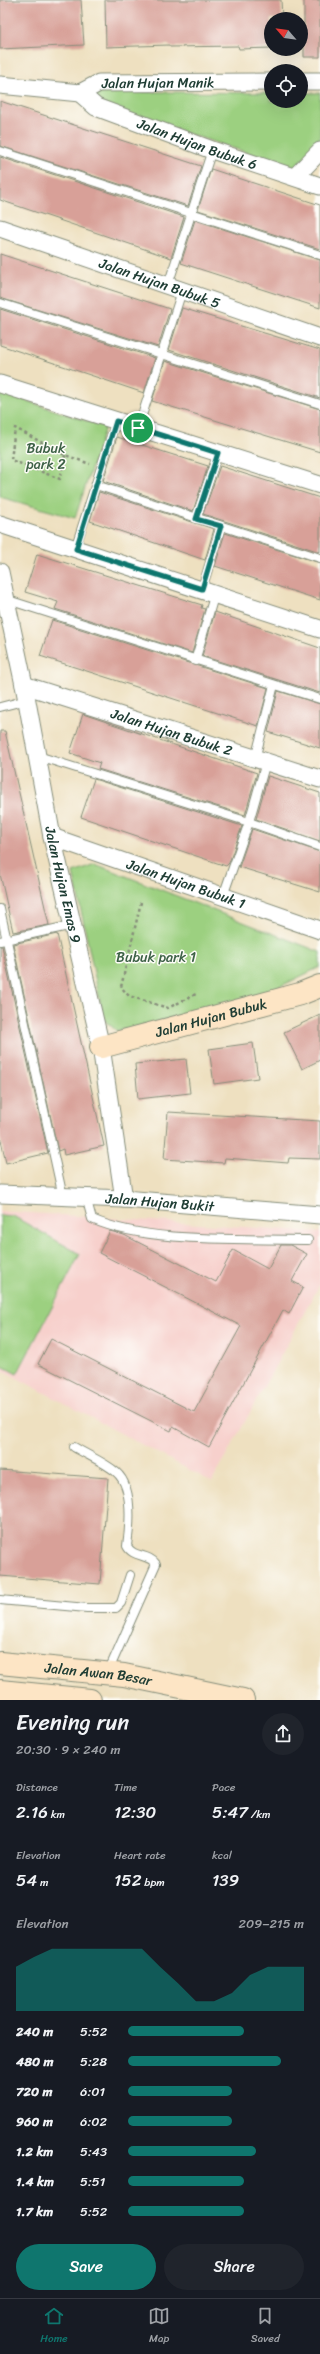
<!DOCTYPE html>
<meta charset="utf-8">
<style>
body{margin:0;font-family:Sriracha,sans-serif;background:#20242c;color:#f1f3f6;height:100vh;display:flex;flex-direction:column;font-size:15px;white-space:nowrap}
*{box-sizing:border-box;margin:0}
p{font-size:13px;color:#9ea1a6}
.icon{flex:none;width:22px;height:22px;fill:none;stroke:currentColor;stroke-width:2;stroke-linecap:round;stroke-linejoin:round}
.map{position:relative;height:1700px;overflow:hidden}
.sheet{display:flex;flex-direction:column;background:#171b24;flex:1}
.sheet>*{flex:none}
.needle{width:26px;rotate:298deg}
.tools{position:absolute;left:264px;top:12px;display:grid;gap:8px}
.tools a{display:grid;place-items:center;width:44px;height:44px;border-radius:50%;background:#171b24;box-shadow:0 4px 16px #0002;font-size:20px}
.pin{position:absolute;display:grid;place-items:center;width:34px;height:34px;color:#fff;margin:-17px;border:2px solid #fff;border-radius:50%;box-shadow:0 1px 4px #0007}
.round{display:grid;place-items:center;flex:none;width:42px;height:42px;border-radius:21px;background:#20242c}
.overview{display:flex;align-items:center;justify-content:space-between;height:68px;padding:0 16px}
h1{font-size:22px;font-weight:600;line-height:30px}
.figures{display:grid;grid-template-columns:repeat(3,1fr);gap:6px;height:68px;padding:4px 16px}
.figures div{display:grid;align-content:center}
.figures b{font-size:17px;font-weight:600}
.figures small{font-size:11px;font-weight:400}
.figures p{font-size:11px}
.chart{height:112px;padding:8px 16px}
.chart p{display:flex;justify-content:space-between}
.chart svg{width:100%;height:72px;margin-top:4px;fill:#0f766e;opacity:.7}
.action{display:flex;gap:8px;margin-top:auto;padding:8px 16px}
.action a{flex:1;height:46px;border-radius:24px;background:#0f766e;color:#fff;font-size:16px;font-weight:600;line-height:46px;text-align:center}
.action a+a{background:#20242c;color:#f1f3f6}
ul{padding:0 16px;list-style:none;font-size:13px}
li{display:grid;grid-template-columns:64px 48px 1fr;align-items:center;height:30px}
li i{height:10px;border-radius:5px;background:#0f766e}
.menu{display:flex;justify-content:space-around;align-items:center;height:56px;border-top:1px solid #363941;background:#171b24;font-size:11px;color:#9ea1a6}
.menu a{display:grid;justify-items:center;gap:2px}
.menu .active{color:#0f766e}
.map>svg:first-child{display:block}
</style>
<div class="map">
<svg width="320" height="1700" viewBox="0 0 320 1700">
<rect width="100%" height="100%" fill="#fdfcf7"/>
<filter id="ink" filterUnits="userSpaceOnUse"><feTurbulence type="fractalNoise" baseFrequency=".025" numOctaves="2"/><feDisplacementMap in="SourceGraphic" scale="8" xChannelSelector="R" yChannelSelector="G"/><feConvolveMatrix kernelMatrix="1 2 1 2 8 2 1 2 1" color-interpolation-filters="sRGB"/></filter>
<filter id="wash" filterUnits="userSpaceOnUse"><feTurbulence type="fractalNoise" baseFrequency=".012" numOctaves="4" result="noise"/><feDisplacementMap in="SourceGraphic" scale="16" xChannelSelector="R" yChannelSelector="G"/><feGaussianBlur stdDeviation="0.9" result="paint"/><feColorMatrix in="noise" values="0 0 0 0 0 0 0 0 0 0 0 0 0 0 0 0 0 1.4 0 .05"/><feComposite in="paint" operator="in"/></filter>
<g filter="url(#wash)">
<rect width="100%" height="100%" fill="#eee0c0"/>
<path fill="#f7d0cc" d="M0 1211 320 1232V1284L212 1482 0 1369Z"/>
<path fill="#9cd080" stroke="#5e865a" d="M55 91 271 93V101H301V93H320V149L298 169Z
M0 392 105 427 75 518 0 497Z
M95 864 320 952V967L252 1000 117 1031 104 1020 73 872Z
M0 1215 13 1216 80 1254 17 1374 0 1365Z"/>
<g id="blocks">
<path fill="#d8a098" d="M0 0H81L84 45 0 49Z
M105 0H281L282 19H271V48L239 49 238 46 170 47 169 45 106 47Z
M304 0H320V57H304Z
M0 101 201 166 188 206 0 146Z
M0 157 184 217 171 258 0 200Z
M211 169 320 205V249L198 210Z
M195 220 320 260V308L181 263Z
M0 254 170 309 158 347 0 298Z
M182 308 320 350V398L169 350Z
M0 309 155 358 144 393 0 345Z
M165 361 320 409V452L152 401Z
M117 437 208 466 193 511 103 481Z
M220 466 320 498V552L203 514Z
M99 492 214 529 205 560 90 521Z
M225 533 320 563V600L215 566Z
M37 554 202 605 201 608 205 609 192 653 55 609 58 602 25 592Z
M215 612 320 648V693L202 656Z
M52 620 268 688 258 726 40 656Z
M278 691 320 704V748L268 732Z
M83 714 257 773 245 815 98 769 100 763 70 753Z
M0 731H5L49 925 13 932 0 874Z
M268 776 320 793V841L256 819Z
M94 779 242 826 229 863 226 866 81 817Z
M252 829 320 852V892L239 867Z
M57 934 104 1146 64 1155 63 1149 58 1151 13 944Z
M0 946H2L48 1153 6 1163 0 1136Z
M320 1015V1060L302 1069 284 1032Z
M253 1043 258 1078 214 1084 209 1049Z
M186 1059 190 1093 138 1099 135 1064Z
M168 1112 320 1121V1159L289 1158 288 1163 225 1158 224 1163 164 1159Z
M110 1231 124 1235 216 1282 233 1250 268 1269 281 1245H290L307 1254 292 1281 303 1287 289 1314 283 1310 209 1447 173 1427 171 1431 38 1364 51 1339 194 1412 241 1326 99 1253Z
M0 1470 108 1478 100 1584 0 1576Z"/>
</g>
</g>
<g filter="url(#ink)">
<use href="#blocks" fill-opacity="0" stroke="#868e7a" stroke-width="1"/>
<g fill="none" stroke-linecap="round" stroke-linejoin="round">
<g stroke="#868e7a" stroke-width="10">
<path id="lane" d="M0 151 320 255
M168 285 212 150
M0 303 320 404
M138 428 182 291
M96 485 320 558
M196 519 218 453
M75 549 116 421
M202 589 221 526
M8 600 320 699
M195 661 215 593
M0 707 27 700
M38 756 249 822 320 847
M255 759 274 685
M223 896 249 822 266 762
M0 909 63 1197
M0 941 73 925
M86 1197 92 1219C148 1244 245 1238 308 1240
M74 1447C87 1455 104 1462 116 1472 134 1487 130 1525 127 1546 133 1558 148 1553 156 1564L108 1672
M0 1600 87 1608H116L121 1603 130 1575"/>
</g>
<g stroke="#868e7a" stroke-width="19">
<g id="street">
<path d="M301 81H320"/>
<path id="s1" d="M0 85 80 93 99 83 271 82"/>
<path id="s2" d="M80 93 96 107 212 150 320 186"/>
<path d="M295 177 320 151"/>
<path id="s3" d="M0 228 320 338"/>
<path d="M0 384 320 485"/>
<path d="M0 524 320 629"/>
<path id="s4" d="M0 572 24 685 52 837 101 1047 124 1199"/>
<path id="s5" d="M24 685 320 779"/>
<path id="s6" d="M52 837 320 930"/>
<path id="s7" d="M0 1194 124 1199 320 1215"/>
</g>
</g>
<g stroke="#868e7a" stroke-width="24">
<g id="secondary">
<path id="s8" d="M101 1047 300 994 320 986"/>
<path id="s9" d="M0 1663 124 1675 243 1700"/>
<path d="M0 1691 90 1700"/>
</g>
</g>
<path stroke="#868e7a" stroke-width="2.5" stroke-dasharray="3 3" stroke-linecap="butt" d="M65 455 60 479 11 460 15 428 65 455 90 464
M141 902 121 987 129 996 168 1008 198 993"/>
<use href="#lane" stroke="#fff" stroke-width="8"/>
<use href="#street" stroke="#fff" stroke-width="17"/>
<use href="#secondary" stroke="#fde5c5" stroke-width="22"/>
</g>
</g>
<g fill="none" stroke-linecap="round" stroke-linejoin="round" filter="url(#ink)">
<g stroke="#fff" stroke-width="8">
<path id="route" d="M116 421 218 453 196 519 221 526 202 589 76 549Z"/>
</g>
<use href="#route" stroke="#0f766e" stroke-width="5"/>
</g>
<g text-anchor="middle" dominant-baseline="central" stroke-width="3" stroke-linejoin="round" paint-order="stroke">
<g font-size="14" fill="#1f3d34" stroke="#fdfcf7">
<text stroke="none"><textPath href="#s1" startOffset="161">Jalan Hujan Manik</textPath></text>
<text stroke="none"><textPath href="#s2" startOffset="129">Jalan Hujan Bubuk 6</textPath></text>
<text stroke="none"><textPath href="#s3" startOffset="169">Jalan Hujan Bubuk 5</textPath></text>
<text stroke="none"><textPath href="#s5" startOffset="155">Jalan Hujan Bubuk 2</textPath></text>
<text stroke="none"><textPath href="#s6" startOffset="142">Jalan Hujan Bubuk 1</textPath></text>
<text stroke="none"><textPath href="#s4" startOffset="319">Jalan Hujan Emas 9</textPath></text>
<text stroke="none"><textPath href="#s8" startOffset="114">Jalan Hujan Bubuk</textPath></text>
<text stroke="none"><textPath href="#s7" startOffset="160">Jalan Hujan Bukit</textPath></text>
<text stroke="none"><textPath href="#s9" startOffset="99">Jalan Awan Besar</textPath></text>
</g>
<g font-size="14" fill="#3e6247" stroke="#fdfcf7">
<text x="46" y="448">Bubuk<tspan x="46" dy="16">park 2</tspan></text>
<text x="156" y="957">Bubuk park 1</text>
</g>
</g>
</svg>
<div class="tools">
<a><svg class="needle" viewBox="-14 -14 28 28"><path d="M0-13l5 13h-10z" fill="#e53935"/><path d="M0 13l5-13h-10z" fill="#9ea1a6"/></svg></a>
<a><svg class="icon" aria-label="locate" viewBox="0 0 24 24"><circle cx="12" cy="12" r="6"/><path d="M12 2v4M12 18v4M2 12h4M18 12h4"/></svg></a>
</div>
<div class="pin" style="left:138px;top:428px;background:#1e9e55"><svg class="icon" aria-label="arrive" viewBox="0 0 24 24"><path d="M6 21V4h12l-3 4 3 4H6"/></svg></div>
</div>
<section class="sheet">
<div class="overview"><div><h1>Evening run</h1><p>20:30 · 9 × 240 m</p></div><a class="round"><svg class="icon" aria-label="share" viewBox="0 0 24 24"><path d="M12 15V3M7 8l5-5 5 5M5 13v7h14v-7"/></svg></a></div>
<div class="figures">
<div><p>Distance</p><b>2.16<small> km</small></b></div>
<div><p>Time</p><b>12:30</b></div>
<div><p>Pace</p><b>5:47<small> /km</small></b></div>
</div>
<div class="figures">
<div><p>Elevation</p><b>54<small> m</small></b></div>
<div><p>Heart rate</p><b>152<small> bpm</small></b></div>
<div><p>kcal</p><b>139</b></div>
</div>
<div class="chart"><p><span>Elevation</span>209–215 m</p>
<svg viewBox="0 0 160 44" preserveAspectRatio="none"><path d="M0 44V17L10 11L20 6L30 6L40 6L50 6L60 6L70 6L80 17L90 27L100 38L110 38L120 33L130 22L140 17L150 17L160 17V44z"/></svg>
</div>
<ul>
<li><b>240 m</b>5:52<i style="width:66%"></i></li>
<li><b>480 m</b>5:28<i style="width:87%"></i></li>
<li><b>720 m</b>6:01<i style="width:59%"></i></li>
<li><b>960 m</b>6:02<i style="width:59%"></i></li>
<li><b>1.2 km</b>5:43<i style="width:73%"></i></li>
<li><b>1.4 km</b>5:51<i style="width:66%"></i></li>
<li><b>1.7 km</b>5:52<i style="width:66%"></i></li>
</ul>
<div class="action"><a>Save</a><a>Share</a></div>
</section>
<nav class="menu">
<a class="active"><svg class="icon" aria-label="home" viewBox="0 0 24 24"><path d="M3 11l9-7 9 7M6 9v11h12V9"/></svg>Home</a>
<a><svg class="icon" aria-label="map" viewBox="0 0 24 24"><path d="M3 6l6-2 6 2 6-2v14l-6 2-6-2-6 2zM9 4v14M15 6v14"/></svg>Map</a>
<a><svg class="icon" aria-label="saved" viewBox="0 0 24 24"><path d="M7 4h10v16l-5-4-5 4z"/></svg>Saved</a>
</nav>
